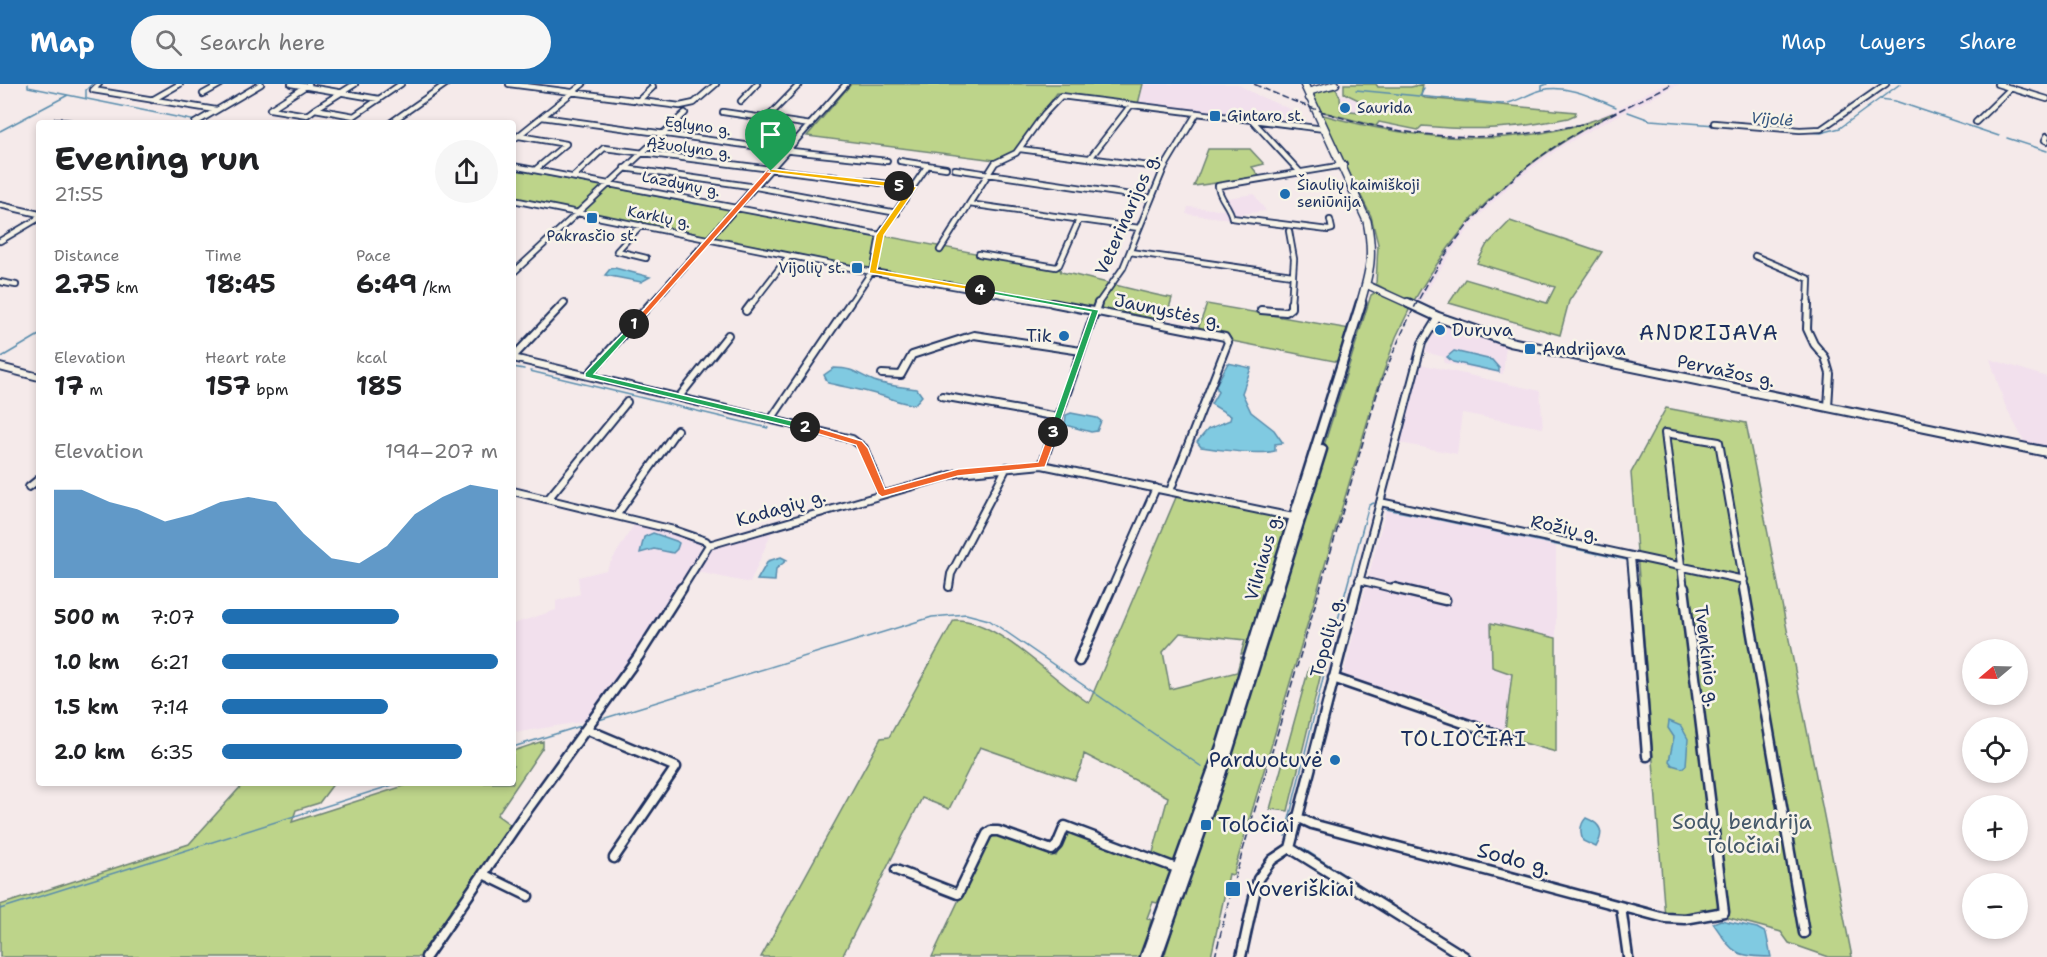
<!DOCTYPE html>
<meta charset="utf-8">
<style>
body{margin:0;font-family:"Shantell Sans",sans-serif;background:#f6f6f6;color:#202124;height:100vh;display:flex;flex-direction:column;font-size:22px;white-space:nowrap}
*{box-sizing:border-box;margin:0}
p{font-size:20px;color:#757577}
.icon{flex:none;width:33px;height:33px;fill:none;stroke:currentColor;stroke-width:2;stroke-linecap:round;stroke-linejoin:round}
.map{position:relative;flex:1;overflow:hidden}
.details{position:absolute;left:36px;top:36px;width:480px;height:666px;display:flex;flex-direction:column;background:#fff;border-radius:6px;box-shadow:0 3px 9px #0003}
.details>*{flex:none}
.needle{width:39px;rotate:251deg}
.buttons{position:absolute;left:1962px;top:555px;display:grid;gap:12px}
.buttons a{display:grid;place-items:center;width:66px;height:66px;border-radius:50%;background:#fff;box-shadow:0 3px 9px #0003;font-size:30px}
.pin{position:absolute;display:grid;place-items:center;width:51px;height:51px;color:#fff;margin:-62px -26px;border-radius:50% 50% 50% 0;rotate:-45deg;box-shadow:0 0 6px #0007}
.pin .icon{rotate:45deg}
.km{position:absolute;width:30px;height:30px;margin:-15px;border-radius:50%;background:#222;color:#fff;font-size:16px;line-height:30px;text-align:center}
.round{display:grid;place-items:center;flex:none;width:63px;height:63px;border-radius:32px;background:#f6f6f6}
.head{display:flex;align-items:center;justify-content:space-between;height:102px;padding:0 18px}
h1{font-size:33px;font-weight:700;line-height:45px}
.figures{display:grid;grid-template-columns:repeat(3,1fr);gap:9px;height:102px;padding:6px 18px}
.figures div{display:grid;align-content:center}
.figures b{font-size:26px;font-weight:700}
.figures small{font-size:16px;font-weight:400}
.figures p{font-size:16px}
.chart{height:168px;padding:12px 18px}
.chart p{display:flex;justify-content:space-between}
.chart svg{width:100%;height:108px;margin-top:6px;fill:#1f6fb2;opacity:.7}
ul{padding:0 18px;list-style:none;font-size:20px}
li{display:grid;grid-template-columns:96px 72px 1fr;align-items:center;height:45px}
li i{height:15px;border-radius:8px;background:#1f6fb2}
header{display:flex;align-items:center;gap:36px;box-sizing:border-box;height:84px;padding:0 30px;background:#1f6fb2;color:#fff}
header strong{font-size:28px}
nav{display:flex;gap:33px;margin-inline-start:auto;font-size:21px}
.search{width:420px;height:54px;background:#f6f6f6;display:flex;align-items:center;gap:15px;box-sizing:border-box;padding:0 21px;border-radius:33px;color:#757577;font-size:22px}
.map>svg:first-child{display:block}
</style>
<header>
<strong>Map</strong>
<div class="search"><svg class="icon" aria-label="search" viewBox="0 0 24 24"><circle cx="10" cy="10" r="6"/><path d="M15 15l6 6"/></svg>Search here</div>
<nav><a>Map</a><a>Layers</a><a>Share</a></nav>
</header>
<div class="map">
<svg width="2047" height="873" viewBox="0 0 2047 873">
<rect width="100%" height="100%" fill="#f5eaea"/>
<filter id="ink" filterUnits="userSpaceOnUse"><feTurbulence type="fractalNoise" baseFrequency=".0167" numOctaves="2"/><feDisplacementMap in="SourceGraphic" scale="12" xChannelSelector="R" yChannelSelector="G"/><feConvolveMatrix kernelMatrix="1 2 1 2 8 2 1 2 1" color-interpolation-filters="sRGB"/></filter>
<g filter="url(#ink)">
<path fill="#f2e0ed" d="M1143 0H1237L1259 12 1302 30 1303 41 1138 20Z
M1669 0H1679L1594 44 1561 63 1516 96 1479 132 1456 161 1417 222 1412 220 1432 185 1462 145 1492 111 1532 77 1604 33 1574 43 1550 48 1521 52 1474 53 1437 52 1397 47 1334 34 1319 27 1357 38 1416 48 1473 52 1519 51 1581 40 1623 22 1661 1Z
M1339 9 1369 21 1372 23 1370 29 1341 26Z
M1254 110 1266 127 1241 130 1240 136 1186 130 1188 123 1226 126 1221 115Z
M1438 238 1466 245 1506 261 1503 290 1444 279V273L1425 268Z
M1990 275 2047 293V366L2026 361 2005 321Z
M1420 280 1540 307 1543 344 1462 329 1457 370 1400 359Z
M1386 425 1556 458V554L1491 539 1512 590 1505 647 1449 628V625L1401 608 1400 610 1343 591Z
M635 439 702 458 697 476 646 555 587 637 519 648 513 646V540L556 526V517L580 510 578 493 606 486Z
M773 445 750 499 698 488 713 463Z"/>
<path fill="#bdd48a" stroke="#6c8274" stroke-width="1.5" d="M851 0H1143L1138 20 1057 9 1008 75 1003 77 807 52Z
M1344 0H1376L1378 3H1411L1423 0 1421 12 1425 14 1576 28 1575 31 1568 34C1514 45 1476 47 1422 42L1418 46 1379 38 1376 42 1320 27 1313 9 1336 5 1340 13 1341 26 1370 29 1371 23 1369 21 1344 9Z
M1613 29C1516 81 1467 125 1412 220L1376 200 1378 160 1371 132 1320 30C1414 57 1521 67 1613 29Z
M1208 65H1250L1264 80 1252 83 1260 93 1194 102Z
M513 82 1060 185 1061 188C1099 196 1134 207 1172 214L1165 238 1198 245 1207 220 1350 245 1339 278 513 116Z
M1510 137 1602 168 1569 217 1560 251 1449 219 1465 195 1547 219 1555 203 1477 179 1486 162Z
M1376 208 1411 222 1396 253 1375 312 1233 791 1229 790 1211 873H1164L1371 211Z
M1666 324 1746 339 1852 873H1829L1789 859 1781 848 1726 833 1682 840 1665 834 1631 389Z
M1177 411 1277 431 1284 434 1287 440 1248 570H1241L1245 556 1180 549 1163 568 1170 605 1237 588 1241 573 1246 576 1176 776 1169 778 1172 791 1157 819 1153 818 1147 834 1151 836 1142 873H932L988 754 1001 751 1056 772 1068 747 1151 776 1168 713 1084 670 1082 681 1075 696 980 663 949 725 922 714 842 873H761L881 654 889 653 954 536C996 533 1053 597 1089 619Z
M1491 539 1556 554V668L1513 656 1505 647 1512 590 1492 583Z
M1320 578 1323 581 1288 727 1270 725 1309 584Z
M543 657V663L497 731 512 742 422 873H0V821L189 760 244 699H334L319 719 296 726 292 738 413 699H513V667Z"/>
<path fill="#80cae1" stroke="#588cad" stroke-width="1.5" d="M615 184 650 193 641 198 605 191 610 185Z
M1454 267 1492 276 1499 284V288L1453 278 1447 273Z
M1228 279 1251 284 1242 309 1251 328 1274 346 1283 359 1275 360V367C1259 371 1219 366 1201 363L1197 358 1208 345 1230 336 1231 332 1211 320 1218 308 1216 301Z
M834 284C854 284 857 290 874 297 887 302 903 303 917 305L922 312 915 320C900 320 892 314 879 311 862 306 845 303 828 299L824 291Z
M1071 329 1097 334 1101 337 1097 347 1091 348 1065 341 1066 331Z
M653 449 676 457 679 459 677 465 673 469 654 465 640 469 644 453Z
M781 473 787 476 776 485 775 497 757 496 768 477Z
M1669 637 1681 642 1688 655 1686 681 1682 684 1672 681 1669 677 1674 653 1668 644Z
M1586 734C1601 740 1605 748 1596 763L1583 757C1580 749 1580 740 1586 734Z
M1721 836 1757 844 1766 849 1771 873C1733 873 1733 868 1713 839Z"/>
<g fill="none" stroke-linecap="round" stroke-linejoin="round">
<path stroke="#588cad" stroke-width="1.5" d="M28 0V3L196 37
M1542 5V2L1547 0
M1356 6 1502 20C1517 19 1528 9 1542 6 1567 0 1594 14 1616 23
M1421 11 1424 4
M86 14V6L92 0
M1880 15 1895 17 1999 52
M1628 28 1650 36 1821 49 1840 44 1900 0
M0 47 68 11
M2007 54 2047 67
M513 85 602 102
M610 103 696 120
M739 127 875 153
M0 274 39 251
M513 283 524 285
M530 287 768 344
M1386 425 1422 432
M1431 434 1627 476
M1635 478 1637 503
M599 636 932 533 966 530 989 536 1202 683
M513 663 581 642
M1285 752 1330 565 1369 421 1374 419
M1302 764 1473 873
M0 825 399 699"/>
<g stroke="#1b2f5e" stroke-width="8">
<path id="minor-far2" d="M99 0 93 6 216 26
M291 0 379 15
M309 0 270 25 307 31 315 25 354 32 401 0
M509 0 680 22 694 19 716 0
M1997 0 2047 15
M203 10 221 0
M152 16 180 0
M638 17 653 3 652 0
M741 17 757 0
M315 25 355 0
M723 28 811 41
M542 33 782 66 887 77
M767 34 800 0
M1251 35 1299 87
M57 37 72 39
M1976 38 2011 4
M195 39 261 0
M390 39 446 0
M1714 39 1800 46 1821 45 1886 0
M519 52 566 60 535 86
M2047 52 2045 56 2047 57
M513 56 583 0
M1020 65 1164 84
M1090 74 1131 21
M900 77 946 84
M513 82 880 151
M624 84 756 103 897 129
M955 85 1151 114
M573 93 604 64 913 103
M513 116 856 185 1061 221
M969 120 1139 144
M0 121 39 130
M1330 136 1332 145 1328 146 1232 134C1230 122 1219 114 1218 102L1344 81
M641 141 617 167 646 174
M1289 147 1294 175 1291 221
M0 157 39 134
M940 166 995 79 1016 69 1044 30 1061 12 1324 45
M1130 168 1292 191
M979 170 1056 183 1059 181 1079 136
M1755 172 1809 195 1808 221
M513 189 685 29
M0 198 16 201
M562 221 564 219
M650 221 846 0
M751 221 789 172
M849 221 874 184 880 151 928 81
M1097 221 1123 184 1164 84 1197 29"/>
</g>
<g stroke="#1b2f5e" stroke-width="10">
<path id="minor-far1" d="M1052 219 1225 253 1228 258 1170 407
M1808 219 1807 245 1814 260 1825 273 1830 290 1828 323
M1261 226 1286 228 1291 224V219
M746 227 752 219
M513 273 564 219
M513 274 852 355 864 364 882 410
M0 283 39 293
M882 290 901 291 912 271 974 251 1081 267
M588 291 651 219
M942 312 1058 333
M679 313 728 251
M772 334 850 219
M1042 381 1098 219
M29 403 39 395
M513 407 674 446 706 457 709 461
M548 415 627 318
M1380 418 1744 496
M616 432 677 346
M1631 473 1634 506
M1359 496 1400 506
M949 503 951 490 1007 383
M681 506 709 461 958 389 1042 381 1298 434
M1111 506 1156 404
M1357 506 1422 259 1438 233
M1684 506 1665 349 1719 358 1745 506"/>
</g>
<g stroke="#1b2f5e" stroke-width="13">
<path id="minor" d="M1394 504 1445 516
M1634 504 1647 672
M1744 504 1804 849
M1079 577 1111 504
M1333 594 1513 656
M586 645 676 683 614 774
M1297 733 1312 740 1665 834 1685 835 1724 828 1684 504
M1290 764 1465 873
M896 786 958 810 987 750 991 747H998L1052 766 1057 761 1065 742 1179 785
M483 790 528 812
M1621 823 1628 873
M426 873 523 732 638 573 682 504
M1241 873 1258 795 1272 776 1290 764 1357 504"/>
</g>
<g stroke="#1b2f5e" stroke-width="9">
<path id="major-far1" d="M1309 14 1311 7 1336 0
M1367 201 1411 221"/>
</g>
<g stroke="#1b2f5e" stroke-width="12">
<path id="major" d="M1408 219 1438 233 1510 258 2047 368"/>
</g>
<g stroke="#1b2f5e" stroke-width="10">
<path id="highway-far2" d="M1304 0 1367 137C1374 172 1370 187 1360 221"/>
</g>
<g stroke="#1b2f5e" stroke-width="13">
<path id="highway-far1" d="M1271 506 1361 219
M1278 506 1322 365"/>
</g>
<g stroke="#1b2f5e" stroke-width="15">
<path id="highway" d="M1146 873 1223 660 1271 504
M1156 873 1220 690 1278 504"/>
</g>
<use href="#minor-far2" stroke="#f7f3e8" stroke-width="4.5"/>
<use href="#minor-far1" stroke="#f7f3e8" stroke-width="6"/>
<use href="#minor" stroke="#f7f3e8" stroke-width="8"/>
<use href="#major-far1" stroke="#f7f3e8" stroke-width="6"/>
<use href="#major" stroke="#f7f3e8" stroke-width="8"/>
<use href="#highway-far2" stroke="#f7f3e8" stroke-width="7"/>
<use href="#highway-far1" stroke="#f7f3e8" stroke-width="8"/>
<use href="#highway" stroke="#f7f3e8" stroke-width="10"/>
<path stroke="#1b2f5e" stroke-width="1.5" stroke-dasharray="7 3" stroke-linecap="butt" d="M1254 0C1362 51 1469 67 1586 39
M1215 873 1231 807 1378 307C1416 205 1465 121 1559 60 1594 37 1634 20 1672 0"/>
</g>
</g>
<path fill="#f0652b" stroke="#fff" stroke-width="1.5" d="M768 85 774 87 637 242H632V239Z"/>
<path fill="#22a559" stroke="#fff" stroke-width="1.5" d="M634 238 639 240 637 242 594 290 805 340 810 343 805 346 585 293V289Z"/>
<path fill="#f0652b" stroke="#fff" stroke-width="1.5" d="M805 340 862 357 868 364 885 405 958 385 1038 378 1050 345 1058 348 1045 383 958 392 882 413 878 410 856 361 802 345 801 343Z"/>
<path fill="#22a559" stroke="#fff" stroke-width="1.5" d="M977 204 1099 226 1056 350 1049 348 1091 228 980 208H977Z"/>
<path fill="#f5b400" stroke="#fff" stroke-width="1.5" d="M899 99 917 103 884 151 877 186 980 204H982V208L869 189 876 151 908 105 896 103Z"/>
<path fill="#f5b400" stroke="#fff" stroke-width="1.5" d="M771 85 899 99 902 102 899 104 768 88Z"/>
<g fill="#1f6fb2" stroke="#f7f3e8" stroke-width="2">
<circle cx="1345" cy="24" r="6"/>
<rect x="1209" y="26" width="12" height="12" rx="3"/>
<circle cx="1285" cy="110" r="6"/>
<rect x="586" y="128" width="12" height="12" rx="3"/>
<rect x="851" y="178" width="12" height="12" rx="3"/>
<circle cx="1440" cy="246" r="6"/>
<circle cx="1064" cy="252" r="6"/>
<rect x="1524" y="259" width="12" height="12" rx="3"/>
<circle cx="1335" cy="676" r="6"/>
<rect x="1200" y="735" width="12" height="12" rx="3"/>
<rect x="1225" y="797" width="16" height="16" rx="3"/>
</g>
<g text-anchor="middle" dominant-baseline="central" stroke-width="5" stroke-linejoin="round" paint-order="stroke">
<g font-size="15" fill="#1b2f5e" stroke="#f7f3e8" text-anchor="start">
<text x="1357" y="24">Saurida</text>
<text x="1227" y="32">Gintaro st.</text>
<text x="1297" y="101">Šiaulių kaimiškoji<tspan x="1297" dy="17">seniūnija</tspan></text>
<text x="592" y="152" text-anchor="middle">Pakrasčio st.</text>
<text x="845" y="184" text-anchor="end">Vijolių st.</text>
</g>
<g font-size="15" fill="#1b2f5e" stroke="#f7f3e8">
<text transform="translate(698 42) rotate(8)">Eglyno g.</text>
<text transform="translate(689 64) rotate(8)">Ąžuolyno g.</text>
<text transform="translate(681 100) rotate(11)">Lazdynų g.</text>
<text transform="translate(659 133) rotate(11)">Karklų g.</text>
</g>
<g font-size="16" font-style="italic" fill="#34567f" stroke="#f7f3e8">
<text transform="translate(1772 35) rotate(4)">Vijolė</text>
</g>
<g font-size="18" fill="#1b2f5e" stroke="#f7f3e8">
<text transform="translate(1127 130) rotate(-66)">Veterinarijos g.</text>
<text transform="translate(1168 227) rotate(12)">Jaunystės g.</text>
<text transform="translate(1726 287) rotate(12)">Pervažos g.</text>
<text transform="translate(781 424) rotate(-16)">Kadagių g.</text>
<text transform="translate(1565 444) rotate(12)">Rožių g.</text>
<text transform="translate(1263 473) rotate(-74)">Vilniaus g.</text>
<text transform="translate(1327 553) rotate(-75)">Topolių g.</text>
<text transform="translate(1707 572) rotate(83)">Tvenkinio g.</text>
</g>
<g font-size="18" fill="#1b2f5e" stroke="#f7f3e8" text-anchor="start">
<text x="1452" y="246">Duruva</text>
<text x="1052" y="252" text-anchor="end">Tik</text>
<text x="1542" y="265">Andrijava</text>
</g>
<g font-size="21" letter-spacing="1.5" fill="#1b2f5e" stroke="#f7f3e8">
<text x="1709" y="249">ANDRIJAVA</text>
<text x="1464" y="655">TOLIOČIAI</text>
</g>
<g font-size="21" fill="#1b2f5e" stroke="#f7f3e8" text-anchor="start">
<text x="1323" y="676" text-anchor="end">Parduotuvė</text>
<text x="1218" y="741">Toločiai</text>
<text x="1246" y="805">Voveriškiai</text>
</g>
<g font-size="21" fill="#445869" stroke="#f7f3e8">
<text x="1742" y="738">Sodų bendrija<tspan x="1742" dy="24">Toločiai</tspan></text>
</g>
<g font-size="21" fill="#1b2f5e" stroke="#f7f3e8">
<text transform="translate(1514 775) rotate(15)">Sodo g.</text>
</g>
</g>
</svg>
<div class="buttons">
<a><svg class="needle" viewBox="-14 -14 28 28"><path d="M0-13l5 13h-10z" fill="#e53935"/><path d="M0 13l5-13h-10z" fill="#757577"/></svg></a>
<a><svg class="icon" aria-label="locate" viewBox="0 0 24 24"><circle cx="12" cy="12" r="6"/><path d="M12 2v4M12 18v4M2 12h4M18 12h4"/></svg></a>
<a>+</a>
<a>−</a>
</div>
<div class="pin" style="left:771px;top:87px;background:#1e9e55"><svg class="icon" aria-label="arrive" viewBox="0 0 24 24"><path d="M6 21V4h12l-3 4 3 4H6"/></svg></div>
<b class="km" style="left:634px;top:240px">1</b>
<b class="km" style="left:805px;top:343px">2</b>
<b class="km" style="left:1053px;top:348px">3</b>
<b class="km" style="left:980px;top:206px">4</b>
<b class="km" style="left:899px;top:102px">5</b>
<section class="details">
<div class="head"><div><h1>Evening run</h1><p>21:55</p></div><a class="round"><svg class="icon" aria-label="share" viewBox="0 0 24 24"><path d="M12 15V3M7 8l5-5 5 5M5 13v7h14v-7"/></svg></a></div>
<div class="figures">
<div><p>Distance</p><b>2.75<small> km</small></b></div>
<div><p>Time</p><b>18:45</b></div>
<div><p>Pace</p><b>6:49<small> /km</small></b></div>
</div>
<div class="figures">
<div><p>Elevation</p><b>17<small> m</small></b></div>
<div><p>Heart rate</p><b>157<small> bpm</small></b></div>
<div><p>kcal</p><b>185</b></div>
</div>
<div class="chart"><p><span>Elevation</span>194–207 m</p>
<svg viewBox="0 0 160 44" preserveAspectRatio="none"><path d="M0 44V8L10 8L20 13L30 16L40 21L50 18L60 13L70 11L80 13L90 26L100 36L110 38L120 31L130 18L140 11L150 6L160 8V44z"/></svg>
</div>
<ul>
<li><b>500 m</b>7:07<i style="width:64%"></i></li>
<li><b>1.0 km</b>6:21<i style="width:100%"></i></li>
<li><b>1.5 km</b>7:14<i style="width:60%"></i></li>
<li><b>2.0 km</b>6:35<i style="width:87%"></i></li>
</ul>
</section>
</div>
